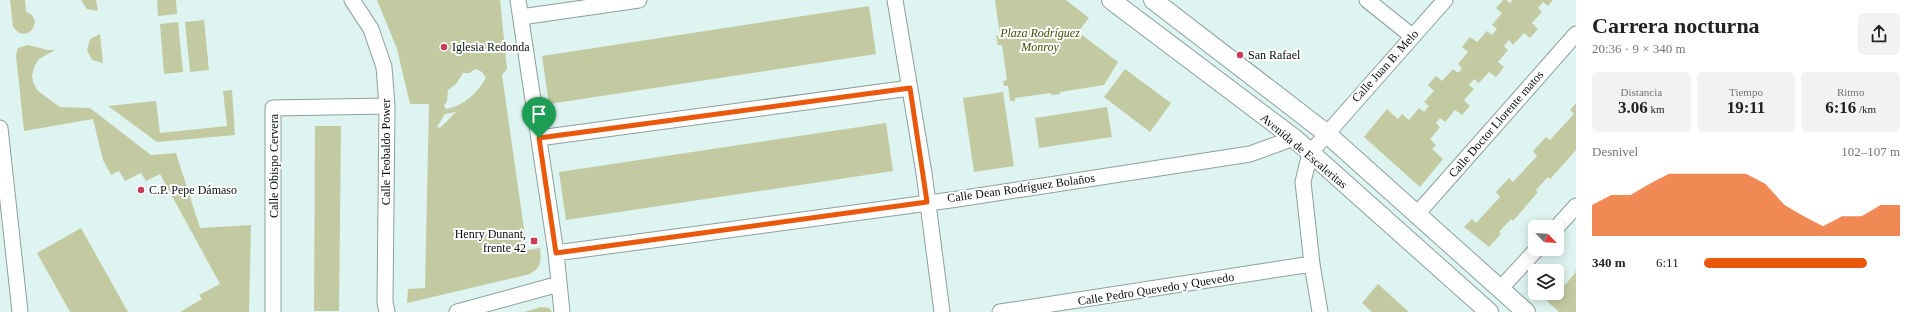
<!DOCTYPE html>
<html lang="es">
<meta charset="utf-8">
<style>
body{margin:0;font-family:Georgia,serif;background:#f2f2f2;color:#222;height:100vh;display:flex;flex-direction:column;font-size:15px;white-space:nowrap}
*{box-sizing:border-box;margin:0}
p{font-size:13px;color:#767676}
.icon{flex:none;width:22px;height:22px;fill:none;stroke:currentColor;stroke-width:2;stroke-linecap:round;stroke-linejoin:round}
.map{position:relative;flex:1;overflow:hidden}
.side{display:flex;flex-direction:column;background:#fff;width:340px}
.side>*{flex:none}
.needle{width:26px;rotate:115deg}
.controls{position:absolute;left:1528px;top:220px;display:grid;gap:8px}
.controls a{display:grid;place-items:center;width:36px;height:36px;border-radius:6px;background:#fff;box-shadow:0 2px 10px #0003;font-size:20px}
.pin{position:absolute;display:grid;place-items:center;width:34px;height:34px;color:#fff;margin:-41px -17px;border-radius:50% 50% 50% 0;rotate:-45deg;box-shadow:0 0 4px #0007}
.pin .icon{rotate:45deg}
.round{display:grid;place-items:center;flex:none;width:42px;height:42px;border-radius:6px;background:#f2f2f2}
.headline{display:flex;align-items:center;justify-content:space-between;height:68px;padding:0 16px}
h1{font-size:22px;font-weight:700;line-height:30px}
.metrics{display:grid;grid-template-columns:repeat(3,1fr);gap:6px;height:68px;padding:4px 16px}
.metrics div{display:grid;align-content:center;border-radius:6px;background:#f2f2f2;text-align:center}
.metrics b{font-size:17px;font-weight:700}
.metrics small{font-size:11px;font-weight:400}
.metrics p{font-size:11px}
.chart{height:112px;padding:8px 16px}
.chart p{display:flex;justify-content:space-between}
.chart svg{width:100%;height:72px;margin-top:4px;fill:#ea580c;opacity:.7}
ul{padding:0 16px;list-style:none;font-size:13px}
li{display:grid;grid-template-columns:64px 48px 1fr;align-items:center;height:30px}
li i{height:10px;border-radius:5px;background:#ea580c}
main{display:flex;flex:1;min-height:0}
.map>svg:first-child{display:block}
</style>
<main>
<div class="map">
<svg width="1576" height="312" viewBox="0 0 1576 312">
<rect width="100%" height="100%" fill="#def4f0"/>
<path fill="#c3caa2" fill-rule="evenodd" d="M10 0H25L26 12 31 14 35 21C34 30 28 36 19 33L13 27Z
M81 0H96L98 11 87 9Z
M157 0H176L177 14 158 16Z
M377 0H500L507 69 502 75 527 250 540 248C541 262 542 266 530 274L407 303 408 289 425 288 429 104H410L397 49ZM475 69 482 72 486 78C477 94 463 106 446 109L444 105 447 102 448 90 456 84 463 73H470ZM456 112 440 128 437 127 445 114Z
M995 0H1066L1089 18 1078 32 1118 62 1104 85 1060 92V94L1051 95V93L1015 98V101H1010L1008 86H1004L1003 81 1007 80 1002 45H998L996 36 1000 35Z
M1503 0H1506L1510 3 1513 0H1553L1548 6 1543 2 1538 8 1542 12 1532 23 1538 29 1530 38 1524 33 1513 45 1509 40 1504 46 1508 50 1498 62 1504 67 1496 77 1489 72 1479 83 1474 79 1469 85 1474 89 1464 100 1470 106 1462 115 1455 110 1445 122 1440 118 1436 123 1440 127 1430 139 1436 145 1432 149 1443 159 1420 187 1364 137 1387 109 1398 119 1402 114 1409 120 1419 108 1424 112 1429 106 1424 102 1434 91 1428 85 1436 76 1442 81 1453 69 1458 73 1462 68 1458 64 1468 52 1462 47 1470 37 1477 42 1487 31 1492 35 1497 29 1492 25 1502 13 1496 8Z
M869 6 876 54 549 104 542 56Z
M204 20 209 70 190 72 185 22Z
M178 22 183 72 164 74 160 24Z
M100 34 103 63 92 60 87 50 90 39Z
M28 45 48 50H55L39 59 34 67 32 76 33 82 38 91 60 107 90 108 151 155 176 153 200 228 251 225 249 312H180L202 299 199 295 220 284 160 174 146 181 141 173 125 181 119 171 111 175 103 160 93 119 24 131 16 55 18 48Z
M1125 69 1171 103 1150 132 1104 97Z
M232 90 235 135 157 142 108 106 156 101 160 133 227 126 223 91Z
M1003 92 1014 166 974 172 963 98Z
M1576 103V150L1550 179 1548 177 1536 190 1538 192 1513 221 1511 219 1499 232 1501 234 1489 247 1464 227 1472 219 1476 223 1500 197 1496 192 1509 178 1513 182 1537 156 1533 151 1546 137 1550 140 1574 114 1570 110Z
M1107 107 1112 137 1039 148 1035 118Z
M886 123 893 171 566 220 559 172Z
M315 126H341L339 311H314Z
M81 228 128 312H70L37 253Z
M1576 269V312H1559L1547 301 1554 293H1557V290L1563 283 1565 285 1576 272 1575 270Z
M1378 284 1409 312H1372L1362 303Z
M541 307 549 308 552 312H524Z"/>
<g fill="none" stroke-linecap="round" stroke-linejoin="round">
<g stroke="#8ca09d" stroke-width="17">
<path id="minor" d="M352 0 371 29 384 67 387 106 385 302 387 312
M518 0 556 253 562 312
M895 0 924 173 942 312
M1367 0 1412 36
M521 17 639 0
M0 128 20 312
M539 138 910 88
M1417 214 1576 34
M1557 227 1576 206
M556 253 958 199 1250 154 1294 138
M1500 289 1537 249
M273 312V108L387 106
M457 312 559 284
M1000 312 1312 264
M1320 312 1312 264 1303 182 1310 153 1445 0"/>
</g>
<g stroke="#8ca09d" stroke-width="20">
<path id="tertiary" d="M1111 0 1294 138 1489 312
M1153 0 1326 133 1526 312"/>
</g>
<use href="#minor" stroke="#fff" stroke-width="15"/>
<use href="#tertiary" stroke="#fff" stroke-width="18"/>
</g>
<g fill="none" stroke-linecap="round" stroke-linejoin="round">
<g stroke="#fff" stroke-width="8">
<path id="route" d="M910 88 927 202 556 253 539 138Z"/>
</g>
<use href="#route" stroke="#ea580c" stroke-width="5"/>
</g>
<g fill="#cb3a56" stroke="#fff" stroke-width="1.5">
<circle cx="444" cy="47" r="4"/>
<circle cx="1240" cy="55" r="4"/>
<circle cx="141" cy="190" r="4"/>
<rect x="530" y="237" width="8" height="8" rx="2"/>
</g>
<g text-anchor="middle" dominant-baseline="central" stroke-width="4" stroke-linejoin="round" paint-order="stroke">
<g font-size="12" font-style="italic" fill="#454c04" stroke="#fff">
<text x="1040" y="33">Plaza Rodríguez<tspan x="1040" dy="14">Monroy</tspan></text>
</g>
<g font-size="12" fill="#060d0c" stroke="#fff" text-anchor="start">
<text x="452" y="47">Iglesia Redonda</text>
<text x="1248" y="55">San Rafael</text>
<text x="149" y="190">C.P. Pepe Dámaso</text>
<text x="526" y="234" text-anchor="end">Henry Dunant,<tspan x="526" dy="14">frente 42</tspan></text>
</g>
<g font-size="12" fill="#060d0c" stroke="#fff">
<text transform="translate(1385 66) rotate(-48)">Calle Juan B. Melo</text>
<text transform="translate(1496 124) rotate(-49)">Calle Doctor Llorente matos</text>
<text transform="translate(1304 151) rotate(40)">Avenida de Escaleritas</text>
<text transform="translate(386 152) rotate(-90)">Calle Teobaldo Power</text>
<text transform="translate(274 166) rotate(-90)">Calle Obispo Cervera</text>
<text transform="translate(1021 188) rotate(-8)">Calle Dean Rodríguez Bolaños</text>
<text transform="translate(1156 289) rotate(-9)">Calle Pedro Quevedo y Quevedo</text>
</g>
</g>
</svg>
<div class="controls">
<a><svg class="needle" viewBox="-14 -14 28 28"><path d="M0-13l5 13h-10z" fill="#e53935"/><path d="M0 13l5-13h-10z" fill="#767676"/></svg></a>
<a><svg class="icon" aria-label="layers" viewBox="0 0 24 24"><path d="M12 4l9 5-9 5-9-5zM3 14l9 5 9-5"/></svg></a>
</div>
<div class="pin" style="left:539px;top:138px;background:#1e9e55"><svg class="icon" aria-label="arrive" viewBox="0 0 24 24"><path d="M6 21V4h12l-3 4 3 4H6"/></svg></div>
</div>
<section class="side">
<div class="headline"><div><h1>Carrera nocturna</h1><p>20:36 · 9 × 340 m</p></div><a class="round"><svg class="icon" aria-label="share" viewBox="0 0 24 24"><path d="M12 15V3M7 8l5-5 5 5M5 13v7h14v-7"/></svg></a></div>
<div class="metrics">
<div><p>Distancia</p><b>3.06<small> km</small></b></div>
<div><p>Tiempo</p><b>19:11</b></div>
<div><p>Ritmo</p><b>6:16<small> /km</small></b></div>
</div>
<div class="chart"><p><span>Desnivel</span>102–107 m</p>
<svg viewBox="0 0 160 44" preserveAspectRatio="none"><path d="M0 44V25L10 19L20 19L30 12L40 6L50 6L60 6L70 6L80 6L90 12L100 25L110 32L120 38L130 32L140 32L150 25L160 25V44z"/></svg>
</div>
<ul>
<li><b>340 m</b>6:11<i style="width:83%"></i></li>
</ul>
</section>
</main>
